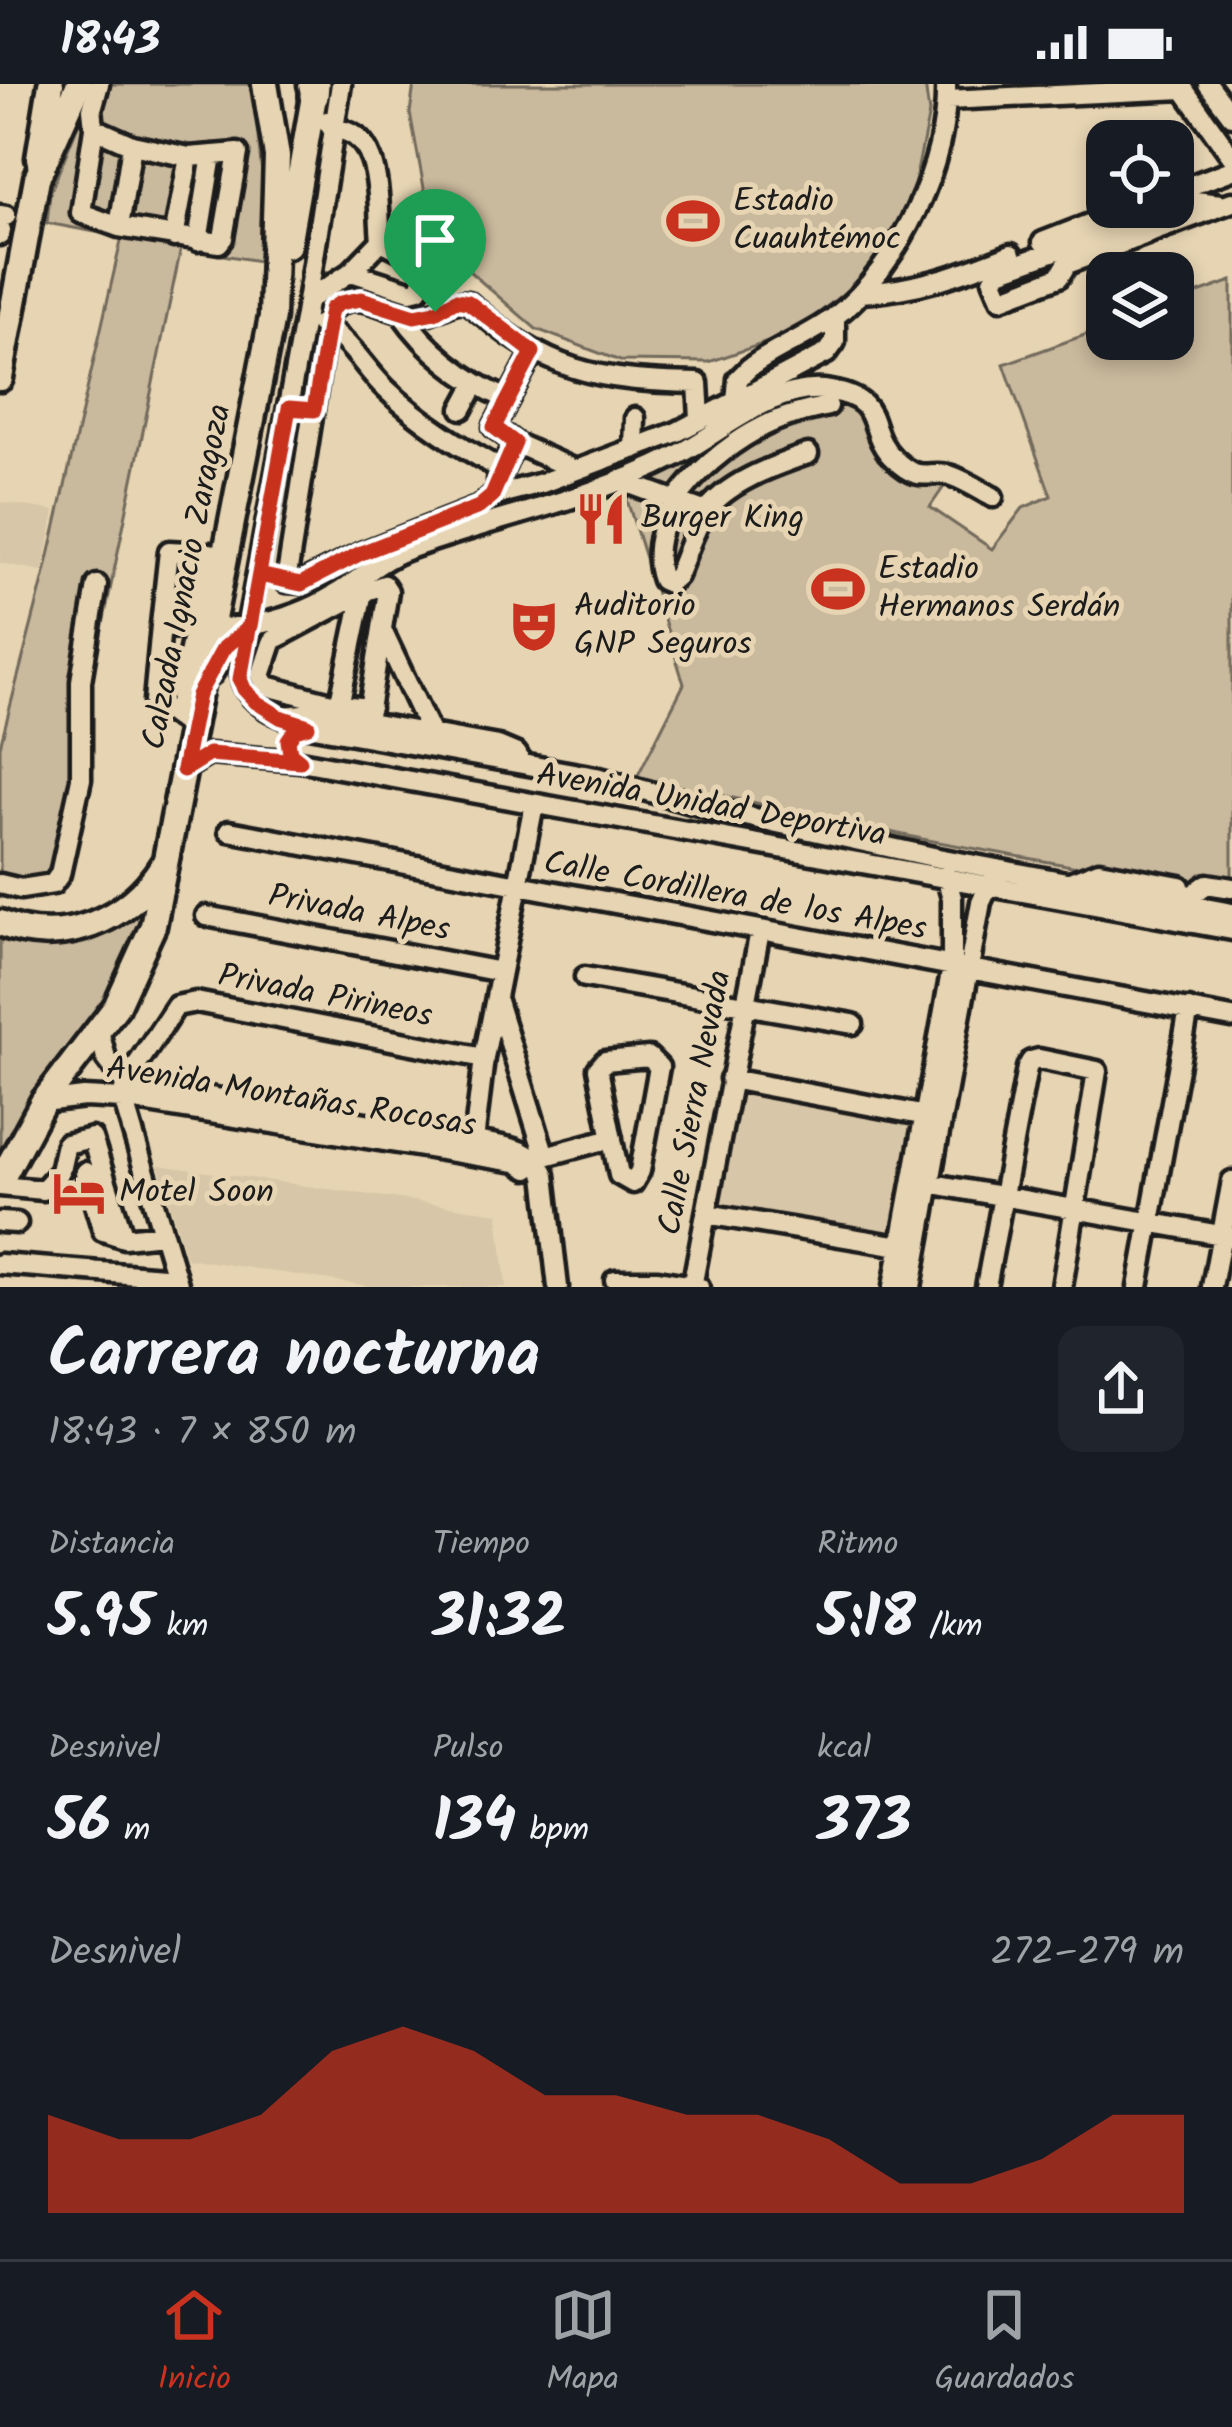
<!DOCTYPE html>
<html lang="es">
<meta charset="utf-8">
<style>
body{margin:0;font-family:Kalam,sans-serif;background:#20242c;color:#f1f3f6;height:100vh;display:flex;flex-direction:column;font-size:45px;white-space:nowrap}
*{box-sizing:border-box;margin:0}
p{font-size:39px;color:#9ea1a6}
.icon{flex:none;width:66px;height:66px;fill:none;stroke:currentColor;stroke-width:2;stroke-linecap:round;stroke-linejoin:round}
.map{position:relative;height:1203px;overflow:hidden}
.panel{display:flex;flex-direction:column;background:#171b24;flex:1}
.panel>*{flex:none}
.fabs{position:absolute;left:1086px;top:36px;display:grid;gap:24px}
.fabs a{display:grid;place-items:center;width:108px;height:108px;border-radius:24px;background:#171b24;box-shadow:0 6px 18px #0003;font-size:60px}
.pin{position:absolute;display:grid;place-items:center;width:102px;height:102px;color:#fff;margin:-123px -51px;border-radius:50% 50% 50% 0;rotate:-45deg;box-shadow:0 0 12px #0007}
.pin .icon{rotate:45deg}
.round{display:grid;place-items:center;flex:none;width:126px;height:126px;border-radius:24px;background:#20242c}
.summary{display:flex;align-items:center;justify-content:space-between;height:204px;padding:0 48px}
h1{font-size:66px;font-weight:700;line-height:90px}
.figures{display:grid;grid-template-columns:repeat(3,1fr);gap:18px;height:204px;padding:12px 48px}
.figures div{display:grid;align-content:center}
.figures b{font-size:60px;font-weight:700}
.figures small{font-size:33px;font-weight:400}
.figures p{font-size:33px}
.chart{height:336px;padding:24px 48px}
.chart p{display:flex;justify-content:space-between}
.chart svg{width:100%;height:216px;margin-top:12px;fill:#c8321e;opacity:.7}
.status{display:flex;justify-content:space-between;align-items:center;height:84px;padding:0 60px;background:#171b24;direction:ltr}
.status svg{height:33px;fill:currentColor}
.menu{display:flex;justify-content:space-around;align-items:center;height:168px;border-top:3px solid #363941;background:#171b24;font-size:33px;color:#9ea1a6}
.menu a{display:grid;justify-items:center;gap:6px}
.menu .current{color:#c8321e}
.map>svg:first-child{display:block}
</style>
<div class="status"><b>18:43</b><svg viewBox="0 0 49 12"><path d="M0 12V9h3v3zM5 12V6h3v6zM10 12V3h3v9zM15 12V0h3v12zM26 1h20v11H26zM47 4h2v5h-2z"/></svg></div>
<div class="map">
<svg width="1232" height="1203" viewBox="0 0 1232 1203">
<rect width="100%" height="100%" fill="#e6d4b2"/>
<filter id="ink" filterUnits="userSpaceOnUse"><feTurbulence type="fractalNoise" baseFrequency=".00833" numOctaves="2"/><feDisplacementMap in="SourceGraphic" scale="24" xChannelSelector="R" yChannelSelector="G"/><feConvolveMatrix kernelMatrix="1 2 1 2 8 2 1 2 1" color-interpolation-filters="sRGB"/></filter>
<g filter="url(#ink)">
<path fill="#d7c6a7" d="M0 418 55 427 43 487 0 479Z
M734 1007 914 1037 893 1157 713 1127Z
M158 1081 498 1129 506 1203H376L186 1174Z"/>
<path fill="#c9b99d" stroke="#726a5c" stroke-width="3" d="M95 0H252L264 107 259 177 181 164 91 598 87 709 54 795 23 799 0 791V662L46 485 122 153 47 139 50 109Z
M414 0H925L929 29 911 117 864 193 794 249 709 278 620 277 536 245 469 187 425 109 410 29Z
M1232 197V811L922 755 637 693 684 600 627 416C629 385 673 387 695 374 738 348 770 315 822 311 838 310 853 321 866 328L878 376 921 403 950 394 930 423 992 465 1023 424 1051 412 1004 280 1107 243V255H1173V218Z
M146 821 127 877 92 932 55 978 0 1069V856C65 872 95 859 146 821Z"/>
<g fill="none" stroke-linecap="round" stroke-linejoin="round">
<g stroke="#1c1c1c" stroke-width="27">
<path id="minor" d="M341 0 305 231 240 581C240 619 276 632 308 642L596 693 709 724 938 774 1232 829
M1180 0 1232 73
M1208 0 1232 32
M947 16 1184 5
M94 44 81 129 119 143 219 159 223 154 238 69 189 73 132 61 94 44 92 25 99 0
M1173 108 1232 86
M1221 120 1195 117 999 187 993 196 1001 215 1059 193 1067 180 1075 177 1232 118
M0 131 6 132
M119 143 132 61
M0 151 1 146
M174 153 189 73
M198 157 212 71
M1043 158 1133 123
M351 188 410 207 419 205 427 188 425 179 381 157
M861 209C918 206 958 191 1011 170
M308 216 351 188 381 157C377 119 384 46 332 45L327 37
M400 228C428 268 463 296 507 315
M320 240C348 252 364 284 386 305 421 339 460 362 502 386
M736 318 738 295 749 284C776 264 810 252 837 231 899 183 949 78 946 0
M462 325 475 301
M700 335 698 299C596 297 546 288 468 218 450 215 439 229 421 231 389 234 355 196 328 231L286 498 301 499 361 469 479 423 492 412 542 399 677 348 827 269 835 258V232
M515 359 575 386
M634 365 635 334
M808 370C774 382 726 398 705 429 693 447 686 472 677 492L669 499 662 496C639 432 712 368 764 342 784 332 806 327 828 322
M498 396 515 359 494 343 533 268
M619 396 706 428
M161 541 169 467 221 470
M382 546 431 650
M285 632 313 629 498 662 517 670 522 680
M337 632 363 508
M176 633 210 469
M367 638 388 507 384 501 363 508 273 556 261 592 267 602 339 621 370 624
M191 644 154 617 161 541C223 549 281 544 336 510 359 496 381 475 406 466 494 434 590 416 674 373 720 350 775 297 831 307 887 316 864 347 894 375 922 402 929 384 952 392 966 397 980 406 993 413
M183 686 209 670 300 677 1232 846
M229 747 1232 934
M1070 798 1099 787 1180 802 1179 827
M0 800 21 805 53 800 60 790 81 695V597L97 501
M1180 820 1207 800 1232 804
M206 832 501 888
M585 893 853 940
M497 917 545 1072
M98 943 106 974 125 999 474 1057C501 1062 533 1063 545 1091L558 1203
M649 973 659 983 640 1087 633 1099 619 1091 598 985 605 977Z
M730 995 932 1033
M43 1018 84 1013 123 1015 516 1078 528 1085
M474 1057 484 974 534 720
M537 1079 545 1072 612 1054
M85 1088 103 1147 124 1154 162 1150
M922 1098 1232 1153
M0 1102 43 1106 60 1087 66 1060 92 1054 124 1154
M706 1130 900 1162
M0 1138 17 1139
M0 1180 176 1194
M615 1196H658L699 1203
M179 1203 123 1015 125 999 176 922 196 918 484 974
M692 1203 760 847
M893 1203 952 883V814L945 789
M911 1203 981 818 993 793
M986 1203 1027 984 1031 977 1039 975 1097 987 1062 1203
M1138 1203 1189 925
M1212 1203 1232 1097"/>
</g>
<g stroke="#1c1c1c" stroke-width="33">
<path id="major" d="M39 74 51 0
M288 161 314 12 311 0
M0 294 37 94 79 0
M210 588 229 557 250 542
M0 839C62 865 129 836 163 781
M0 1098 43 1018 116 923 153 842 272 233 277 72 265 0"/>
</g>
<g stroke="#1c1c1c" stroke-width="36">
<path id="highway" d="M314 12 315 0"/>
</g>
<use href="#minor" stroke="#e6d4b2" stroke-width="18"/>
<use href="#major" stroke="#e6d4b2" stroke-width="24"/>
<use href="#highway" stroke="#e6d4b2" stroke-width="27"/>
</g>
</g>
<g fill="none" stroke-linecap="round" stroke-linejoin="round" filter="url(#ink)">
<g stroke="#fff" stroke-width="24">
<path id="route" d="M435 228 415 232 361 215 340 219 331 225 314 326 289 324 240 595 244 605 256 618 280 633 308 642 295 646 288 656 290 669 300 677 209 670 183 686 198 611 223 565 250 542 259 491 301 500 361 469 479 423 492 412 515 359 494 343 533 268 468 218 456 216 435 228"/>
</g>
<use href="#route" stroke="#c8321e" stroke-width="15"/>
</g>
<defs>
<g id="stadium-bare" transform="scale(4.14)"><path d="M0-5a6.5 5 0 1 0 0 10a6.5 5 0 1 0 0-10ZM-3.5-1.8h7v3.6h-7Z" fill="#c8321e" stroke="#e6d4b2" stroke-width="2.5" paint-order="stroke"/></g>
<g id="restaurant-bare" transform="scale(4.14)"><path d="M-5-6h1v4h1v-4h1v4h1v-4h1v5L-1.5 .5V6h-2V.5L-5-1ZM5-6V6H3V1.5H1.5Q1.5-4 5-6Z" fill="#c8321e" stroke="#e6d4b2" stroke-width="2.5" paint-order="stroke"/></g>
<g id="theatre-bare" transform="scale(4.14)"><path d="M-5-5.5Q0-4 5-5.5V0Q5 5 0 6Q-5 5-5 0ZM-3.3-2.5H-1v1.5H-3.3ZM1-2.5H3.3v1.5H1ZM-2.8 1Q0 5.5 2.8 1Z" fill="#c8321e" stroke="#e6d4b2" stroke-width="2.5" paint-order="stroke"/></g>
<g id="hotel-bare" transform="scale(4.14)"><path d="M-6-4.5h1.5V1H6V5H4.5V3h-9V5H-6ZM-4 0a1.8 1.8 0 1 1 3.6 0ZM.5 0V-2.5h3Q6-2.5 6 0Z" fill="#c8321e" stroke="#e6d4b2" stroke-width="2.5" paint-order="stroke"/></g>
</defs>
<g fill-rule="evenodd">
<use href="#stadium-bare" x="693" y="137"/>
<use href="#restaurant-bare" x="601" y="435"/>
<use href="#stadium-bare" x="838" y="505"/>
<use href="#theatre-bare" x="534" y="542"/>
<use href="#hotel-bare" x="79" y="1109"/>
</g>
<g text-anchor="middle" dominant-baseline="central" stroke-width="10" stroke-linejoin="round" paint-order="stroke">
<g font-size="33" fill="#1c1c1c" stroke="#e6d4b2" text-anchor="start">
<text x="733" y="118">Estadio<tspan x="733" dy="38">Cuauhtémoc</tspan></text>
<text x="641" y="435">Burger King</text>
<text x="878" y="486">Estadio<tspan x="878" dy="38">Hermanos Serdán</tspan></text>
<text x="574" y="523">Auditorio<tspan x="574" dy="38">GNP Seguros</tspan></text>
<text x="119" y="1109">Motel Soon</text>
</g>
<g font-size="33" fill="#1c1c1c" stroke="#e6d4b2">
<text transform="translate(188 493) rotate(-79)">Calzada Ignacio Zaragoza</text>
<text transform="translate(711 722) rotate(10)">Avenida Unidad Deportiva</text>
<text transform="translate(735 813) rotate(10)">Calle Cordillera de los Alpes</text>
<text transform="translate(359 830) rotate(11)">Privada Alpes</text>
<text transform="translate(325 913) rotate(11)">Privada Pirineos</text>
<text transform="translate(291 1014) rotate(9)">Avenida Montañas Rocosas</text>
<text transform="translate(696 1019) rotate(-79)">Calle Sierra Nevada</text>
</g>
</g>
</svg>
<div class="fabs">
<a><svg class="icon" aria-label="locate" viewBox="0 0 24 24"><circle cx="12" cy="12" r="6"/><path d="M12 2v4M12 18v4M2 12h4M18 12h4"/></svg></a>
<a><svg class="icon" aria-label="layers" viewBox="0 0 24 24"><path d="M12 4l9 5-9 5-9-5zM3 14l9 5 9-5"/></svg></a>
</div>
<div class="pin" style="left:435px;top:228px;background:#1e9e55"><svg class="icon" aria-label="arrive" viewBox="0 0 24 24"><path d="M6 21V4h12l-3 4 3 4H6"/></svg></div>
</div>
<section class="panel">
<div class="summary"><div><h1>Carrera nocturna</h1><p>18:43 · 7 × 850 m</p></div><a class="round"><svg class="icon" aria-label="share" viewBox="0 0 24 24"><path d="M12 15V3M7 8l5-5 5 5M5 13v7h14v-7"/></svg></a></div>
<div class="figures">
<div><p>Distancia</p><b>5.95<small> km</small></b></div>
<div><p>Tiempo</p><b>31:32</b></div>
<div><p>Ritmo</p><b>5:18<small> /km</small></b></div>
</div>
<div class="figures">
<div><p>Desnivel</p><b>56<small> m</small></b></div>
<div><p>Pulso</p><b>134<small> bpm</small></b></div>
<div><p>kcal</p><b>373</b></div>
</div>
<div class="chart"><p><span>Desnivel</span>272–279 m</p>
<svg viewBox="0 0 160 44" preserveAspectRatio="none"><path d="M0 44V24L10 29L20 29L30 24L40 11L50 6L60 11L70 20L80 20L90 24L100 24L110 29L120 38L130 38L140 33L150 24L160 24V44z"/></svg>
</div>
</section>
<nav class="menu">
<a class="current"><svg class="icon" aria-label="home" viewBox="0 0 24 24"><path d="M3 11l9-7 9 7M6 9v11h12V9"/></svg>Inicio</a>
<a><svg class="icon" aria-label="map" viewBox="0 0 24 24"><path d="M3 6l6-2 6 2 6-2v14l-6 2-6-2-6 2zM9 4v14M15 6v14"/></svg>Mapa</a>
<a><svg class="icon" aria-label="saved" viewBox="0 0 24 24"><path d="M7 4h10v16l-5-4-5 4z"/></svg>Guardados</a>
</nav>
